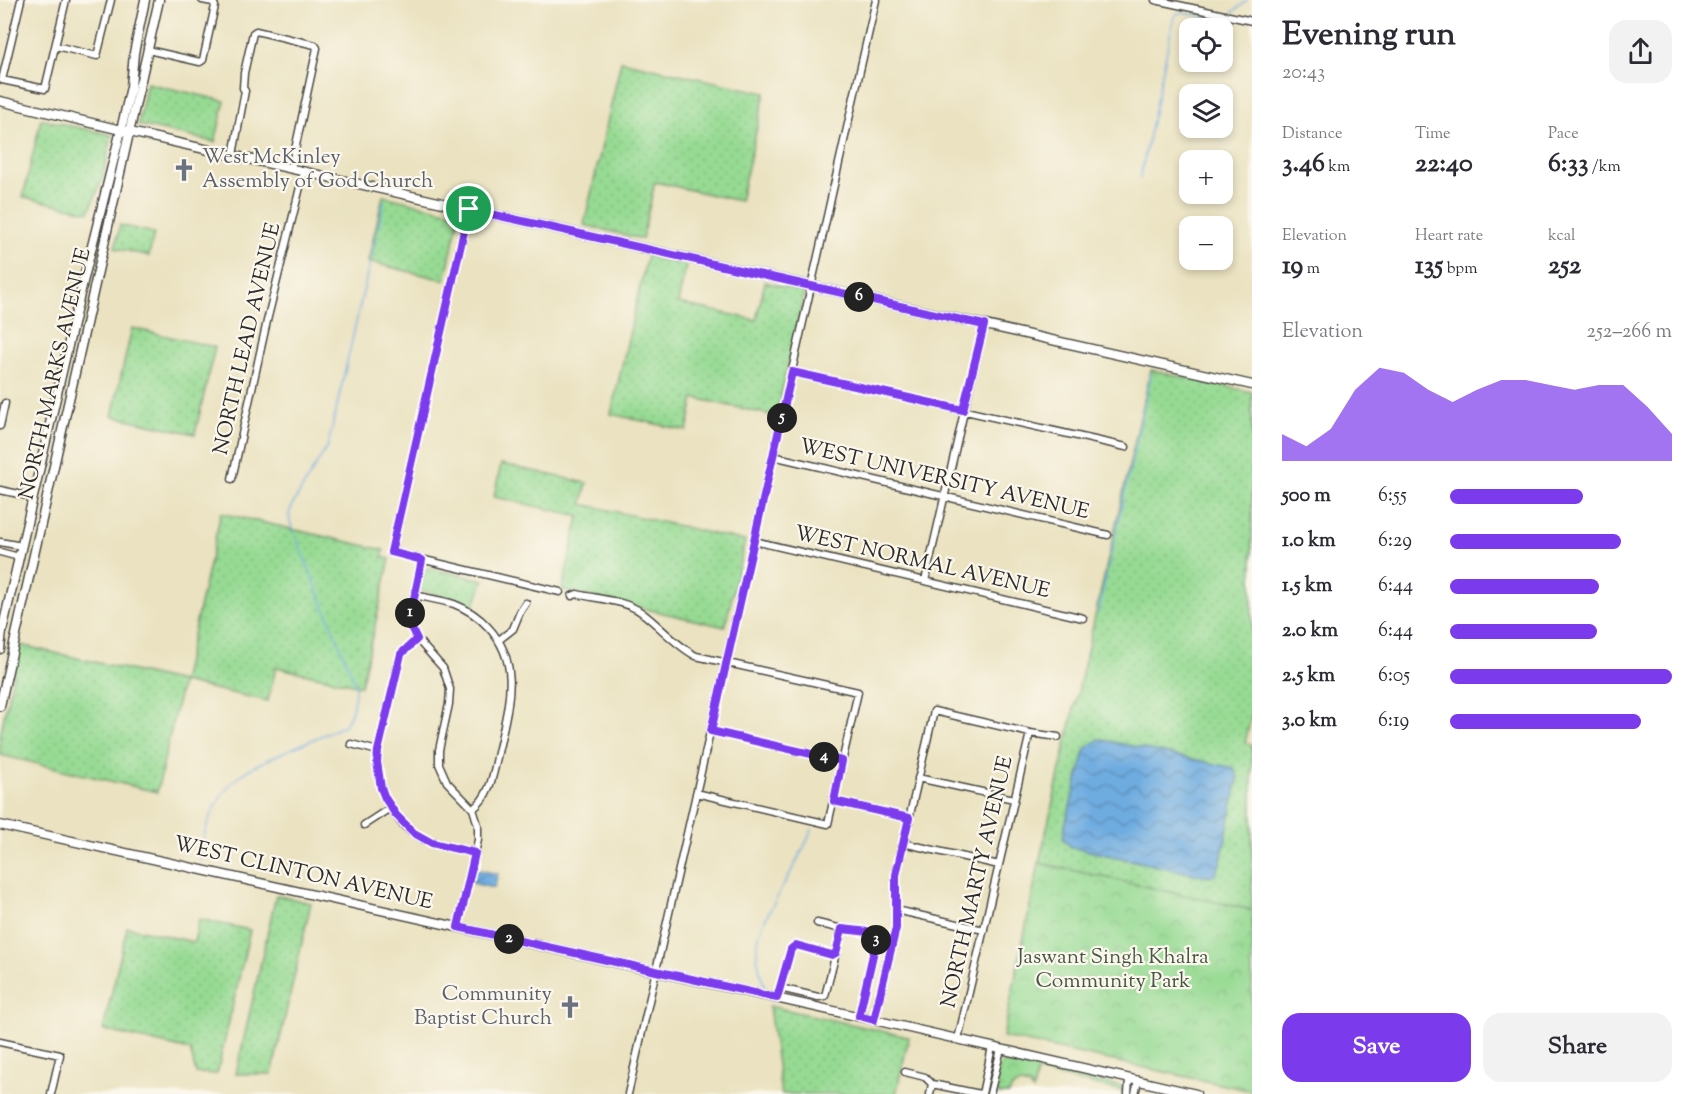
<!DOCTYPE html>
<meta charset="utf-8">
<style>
body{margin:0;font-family:"Sorts Mill Goudy",serif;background:#f2f2f3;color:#2b2b33;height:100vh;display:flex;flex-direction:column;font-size:22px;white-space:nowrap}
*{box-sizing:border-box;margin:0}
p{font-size:20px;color:#7c7c81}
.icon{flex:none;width:33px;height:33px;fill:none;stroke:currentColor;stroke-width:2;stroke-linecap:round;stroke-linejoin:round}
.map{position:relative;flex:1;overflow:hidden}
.drawer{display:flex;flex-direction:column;background:#fff;width:450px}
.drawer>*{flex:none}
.fabs{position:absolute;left:1179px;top:18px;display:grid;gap:12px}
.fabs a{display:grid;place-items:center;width:54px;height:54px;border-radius:12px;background:#fff;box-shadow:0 3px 9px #0003;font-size:30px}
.pin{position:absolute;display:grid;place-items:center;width:51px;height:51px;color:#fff;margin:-26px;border:3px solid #fff;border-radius:50%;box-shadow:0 2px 6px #0007}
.km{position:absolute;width:30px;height:30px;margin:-15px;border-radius:50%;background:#222;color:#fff;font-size:16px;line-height:30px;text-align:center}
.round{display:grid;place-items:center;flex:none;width:63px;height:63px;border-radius:18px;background:#f2f2f3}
.overview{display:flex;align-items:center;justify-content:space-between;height:102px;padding:0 30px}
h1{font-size:33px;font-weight:800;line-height:45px}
.figures{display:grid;grid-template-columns:repeat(3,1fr);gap:9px;height:102px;padding:6px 30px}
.figures div{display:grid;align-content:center}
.figures b{font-size:26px;font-weight:800}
.figures small{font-size:16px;font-weight:400}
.figures p{font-size:16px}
.chart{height:168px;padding:12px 30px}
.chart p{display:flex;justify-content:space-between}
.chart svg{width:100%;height:108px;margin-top:6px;fill:#7c3aed;opacity:.7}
.button{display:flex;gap:12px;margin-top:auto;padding:12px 30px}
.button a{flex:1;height:69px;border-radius:18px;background:#7c3aed;color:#fff;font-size:24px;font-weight:800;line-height:69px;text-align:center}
.button a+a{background:#f2f2f3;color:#2b2b33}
ul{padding:0 30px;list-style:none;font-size:20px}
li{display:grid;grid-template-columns:96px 72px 1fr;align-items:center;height:45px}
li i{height:15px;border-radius:8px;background:#7c3aed}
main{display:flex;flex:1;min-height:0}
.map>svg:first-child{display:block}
</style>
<main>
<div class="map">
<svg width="1252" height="1094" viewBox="0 0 1252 1094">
<defs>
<pattern id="grass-dots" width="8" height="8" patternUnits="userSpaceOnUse" patternTransform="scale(1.5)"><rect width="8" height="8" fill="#96da93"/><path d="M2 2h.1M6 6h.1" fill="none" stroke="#81bb7f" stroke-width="1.8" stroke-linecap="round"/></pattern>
<pattern id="park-crowns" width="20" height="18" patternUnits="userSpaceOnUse" patternTransform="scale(1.5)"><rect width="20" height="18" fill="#96da93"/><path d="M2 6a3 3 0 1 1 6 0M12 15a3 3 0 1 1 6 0" fill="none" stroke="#81bb7f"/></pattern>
<pattern id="water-waves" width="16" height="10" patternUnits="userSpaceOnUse" patternTransform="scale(1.5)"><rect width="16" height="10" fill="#6eace0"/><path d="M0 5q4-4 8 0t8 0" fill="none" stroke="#5b8cb6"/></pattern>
</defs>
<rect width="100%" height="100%" fill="#fbf7ec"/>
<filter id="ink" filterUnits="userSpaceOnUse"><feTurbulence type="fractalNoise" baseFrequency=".0167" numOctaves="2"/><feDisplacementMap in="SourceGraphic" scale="12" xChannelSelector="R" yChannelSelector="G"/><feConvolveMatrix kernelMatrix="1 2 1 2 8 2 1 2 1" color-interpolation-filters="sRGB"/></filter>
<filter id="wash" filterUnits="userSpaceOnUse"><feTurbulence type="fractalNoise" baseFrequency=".008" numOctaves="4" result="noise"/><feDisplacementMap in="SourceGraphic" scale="24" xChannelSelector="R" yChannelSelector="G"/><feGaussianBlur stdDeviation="1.35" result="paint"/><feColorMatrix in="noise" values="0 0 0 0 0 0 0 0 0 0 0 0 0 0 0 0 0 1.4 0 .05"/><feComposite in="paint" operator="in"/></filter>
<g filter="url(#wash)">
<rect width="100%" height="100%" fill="#eae2c0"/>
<path fill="url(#grass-dots)" stroke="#60825f" stroke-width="1.5" d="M621 61 765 93 740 201 655 182 642 239 584 225Z
M147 83 225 101 215 142 138 125Z
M41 119 112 135 103 177 89 212 23 197Z
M383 196 460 214 445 280 368 262Z
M120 225 154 233 149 256 115 248Z
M647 256 686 265 678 303 756 320 765 282 805 292 776 416 694 398 687 431 611 414Z
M132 328 215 347 195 434 112 416Z
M1151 370 1252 392V713L1245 743 1252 745V910L1039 863Z
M501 464 587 483 582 504 745 541 725 627 562 590 579 516 494 497Z
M221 513 384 550 382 557 390 559 361 686 276 667 268 701 182 682 157 792 0 755V735L20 645 182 682Z
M428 568 484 580 473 608 454 599 420 590V587L423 571Z
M276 895 311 903 272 1074H236Z
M199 919 250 930 217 1074 196 1073 190 1050 103 1030 127 927 194 942Z
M769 1006 909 1037 896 1094H781Z"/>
<path fill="url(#park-crowns)" stroke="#60825f" stroke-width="1.5" d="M1039 863 1252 910V1091L1003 1037Z
M1003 1062 1026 1067 1038 1068 1121 1086 1125 1091 1124 1094H1122L1123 1091 1037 1072 1033 1091C1025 1081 1013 1082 1009 1094H998C999 1083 993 1071 1003 1062Z"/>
<path fill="url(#water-waves)" stroke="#4c6c86" stroke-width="1.5" d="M1099 739 1234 768 1238 778 1221 861 1215 875 1203 876 1071 847 1063 839 1065 825 1086 748Z
M475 869 498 874 494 888 472 883Z"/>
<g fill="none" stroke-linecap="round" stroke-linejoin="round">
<path stroke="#6eace0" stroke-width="1.5" d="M1233 12 1248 0
M1140 178 1174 17 1178 13 1183 12 1215 19 1225 20
M1098 613 1151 373
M200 861C203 831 213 800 236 779 246 769 259 764 271 758 295 747 319 737 343 726 352 718 356 695 355 683L290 522 289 514 293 504 328 445 384 201
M765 988C761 976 757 965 757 952 757 929 770 911 780 892 791 871 803 851 812 830"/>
</g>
</g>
<g filter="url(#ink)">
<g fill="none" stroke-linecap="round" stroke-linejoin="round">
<g stroke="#484641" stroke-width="9">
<path id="minor" d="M21 0 2 80 45 89 66 0
M1155 0 1252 21
M56 46 97 56 111 0
M148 50 200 62 203 60 215 6 213 2 202 0
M233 155 245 91 243 88 244 73 253 33 256 31 315 45 317 48 291 168
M469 209 391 552 560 592
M792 372 1126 447
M0 426 5 403
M773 456 1108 535
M232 479 267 321 304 171
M0 490 33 497
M754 541 1083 618
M0 542 22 546
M0 552 19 557
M422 560 411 611V627L417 639 443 668 450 689 449 704 439 750V764L447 782 473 809 478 825V840L458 927
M925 581 984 325
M414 595C427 598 441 600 454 604 467 609 479 617 488 627 521 662 509 702 500 744 494 767 493 794 473 809
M572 596 577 594C597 599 624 600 641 612 660 626 675 645 696 656L858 692 828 824 696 793
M417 639 401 654 378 751C375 787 391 824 425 840 441 847 458 849 475 853
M499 640 513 629 520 612 526 603
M711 731 842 761
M351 744 378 751
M918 778 1014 799
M834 801 909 818
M364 825 390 808
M903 843 999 865
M896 910 984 930
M842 929 869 932 876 936 875 946 859 1016
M780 988 818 997 825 996 836 953
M777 998 791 949 796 945 833 955 836 953 842 929 817 923
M874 1020 896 928V875L934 711 1030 733 1058 737
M958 1039 1030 733
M0 1042 60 1055 51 1094
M905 1072 925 1077 932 1084 980 1094
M628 1094 876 0
M930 1094 932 1084
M982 1094 992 1047
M990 1094 1001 1049
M1128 1094 1129 1079
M1135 1094 1138 1081"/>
</g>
<g stroke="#484641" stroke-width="11">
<path id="secondary" d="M0 101 121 130 469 209 1252 385
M0 649 2 631 80 294 121 130 131 87 134 53 145 0
M0 706 159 0
M0 825 874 1020 1196 1094"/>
</g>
<use href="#minor" stroke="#fff" stroke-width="6"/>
<use href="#secondary" stroke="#fff" stroke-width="8"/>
</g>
</g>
<g fill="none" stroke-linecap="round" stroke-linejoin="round" filter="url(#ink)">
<g stroke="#fff" stroke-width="12">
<path id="route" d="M469 209 984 325 963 410 792 372 711 731 842 761 834 801 909 818 896 875V928L874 1020 859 1016 875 946 876 936 869 932 842 929 836 953 832 955 796 945 791 949 777 998 458 927 475 853 432 843 414 833 396 815 385 798 381 788 377 762 378 751 401 654 417 639 411 627 410 618 422 560 391 552Z"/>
</g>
<use href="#route" stroke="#7c3aed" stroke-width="8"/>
</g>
<defs>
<g id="church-bare" transform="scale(1.8)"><path d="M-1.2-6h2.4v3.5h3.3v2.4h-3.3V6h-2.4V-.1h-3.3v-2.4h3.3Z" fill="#6b7280" stroke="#fbf7ec" stroke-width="2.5" paint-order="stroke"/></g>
</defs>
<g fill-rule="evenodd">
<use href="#church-bare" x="184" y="170"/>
<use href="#church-bare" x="570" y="1007"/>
</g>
<g text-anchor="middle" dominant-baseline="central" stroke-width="4.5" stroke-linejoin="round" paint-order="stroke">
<g font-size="21" fill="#5b616d" stroke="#fbf7ec" text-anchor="start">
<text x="202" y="158">West McKinley<tspan x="202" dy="24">Assembly of God Church</tspan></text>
<text x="552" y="995" text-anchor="end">Community<tspan x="552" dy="24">Baptist Church</tspan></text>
</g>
<g font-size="21" fill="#2b2b2b" stroke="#fbf7ec">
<text transform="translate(248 339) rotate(-77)">NORTH LEAD AVENUE</text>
<text transform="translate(56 374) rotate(-77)">NORTH MARKS AVENUE</text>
<text transform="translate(944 480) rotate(13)">WEST UNIVERSITY AVENUE</text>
<text transform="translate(922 563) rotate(13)">WEST NORMAL AVENUE</text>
<text transform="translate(303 874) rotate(13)">WEST CLINTON AVENUE</text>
<text transform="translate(978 882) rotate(-77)">NORTH MARTY AVENUE</text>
</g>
<g font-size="21" fill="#465745" stroke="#fbf7ec">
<text x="1113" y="958">Jaswant Singh Khalra<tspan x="1113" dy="24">Community Park</tspan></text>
</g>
</g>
</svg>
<div class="fabs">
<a><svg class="icon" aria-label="locate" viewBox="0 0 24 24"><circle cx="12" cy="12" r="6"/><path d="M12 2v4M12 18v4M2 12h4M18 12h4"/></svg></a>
<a><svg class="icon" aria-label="layers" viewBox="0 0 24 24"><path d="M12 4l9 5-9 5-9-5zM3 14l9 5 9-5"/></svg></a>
<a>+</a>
<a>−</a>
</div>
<div class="pin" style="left:469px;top:209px;background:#1e9e55"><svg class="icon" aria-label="arrive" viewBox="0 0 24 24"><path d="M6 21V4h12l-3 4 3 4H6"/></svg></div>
<b class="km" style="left:410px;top:613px">1</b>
<b class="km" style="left:509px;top:939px">2</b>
<b class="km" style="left:876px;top:940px">3</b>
<b class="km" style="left:824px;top:757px">4</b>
<b class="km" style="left:782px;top:418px">5</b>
<b class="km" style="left:859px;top:297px">6</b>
</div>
<section class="drawer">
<div class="overview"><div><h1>Evening run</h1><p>20:43</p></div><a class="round"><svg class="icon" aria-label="share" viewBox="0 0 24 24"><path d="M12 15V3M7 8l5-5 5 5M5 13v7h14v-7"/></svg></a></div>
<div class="figures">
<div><p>Distance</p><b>3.46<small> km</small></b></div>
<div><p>Time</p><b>22:40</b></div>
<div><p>Pace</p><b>6:33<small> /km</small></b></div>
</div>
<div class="figures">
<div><p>Elevation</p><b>19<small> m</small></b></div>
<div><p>Heart rate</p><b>135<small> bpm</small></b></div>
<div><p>kcal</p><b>252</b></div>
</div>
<div class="chart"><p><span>Elevation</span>252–266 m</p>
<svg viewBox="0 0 160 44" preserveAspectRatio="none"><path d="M0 44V33L10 38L20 31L30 15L40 6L50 8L60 15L70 20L80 15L90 11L100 11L110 13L120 15L130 13L140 13L150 22L160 33V44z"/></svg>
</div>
<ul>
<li><b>500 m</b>6:55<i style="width:60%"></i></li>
<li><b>1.0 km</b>6:29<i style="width:77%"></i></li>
<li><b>1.5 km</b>6:44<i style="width:67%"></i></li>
<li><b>2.0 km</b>6:44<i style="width:66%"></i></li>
<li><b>2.5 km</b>6:05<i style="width:100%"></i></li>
<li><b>3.0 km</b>6:19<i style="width:86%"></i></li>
</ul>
<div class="button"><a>Save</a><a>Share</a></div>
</section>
</main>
